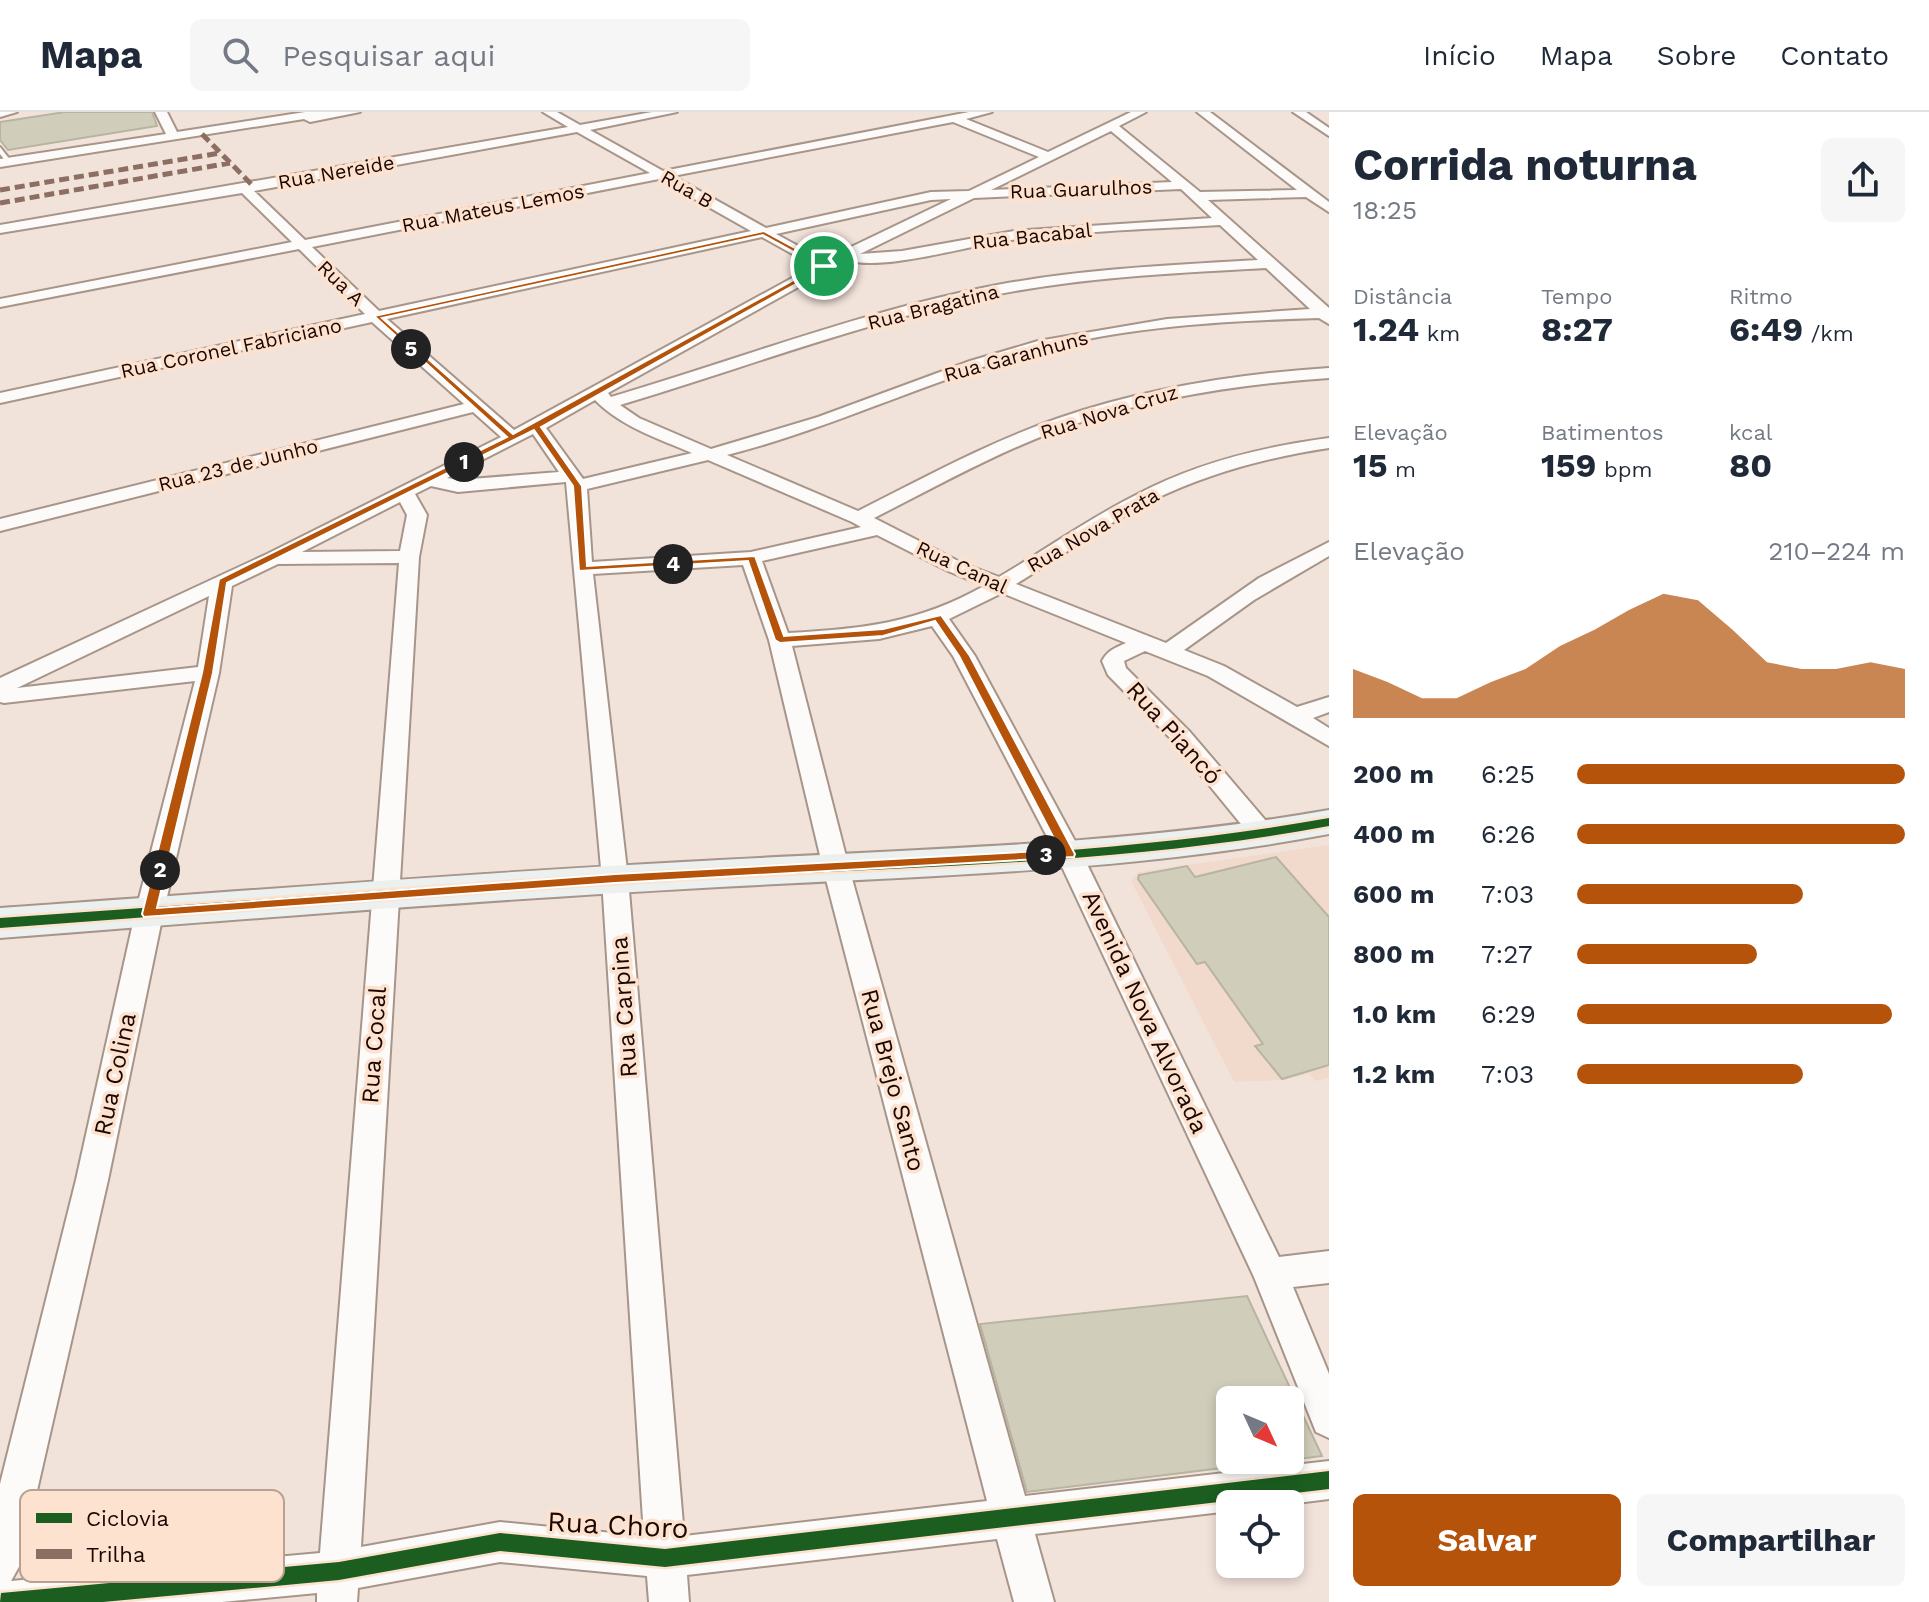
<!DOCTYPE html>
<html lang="pt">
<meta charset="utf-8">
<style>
body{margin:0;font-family:"Work Sans",sans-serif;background:#f6f6f7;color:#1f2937;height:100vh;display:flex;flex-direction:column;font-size:30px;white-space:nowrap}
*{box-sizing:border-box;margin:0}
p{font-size:26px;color:#747a83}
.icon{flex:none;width:44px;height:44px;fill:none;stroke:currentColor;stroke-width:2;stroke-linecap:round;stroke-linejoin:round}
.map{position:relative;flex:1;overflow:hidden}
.panel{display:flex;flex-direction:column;background:#fff;width:600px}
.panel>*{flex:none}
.needle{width:52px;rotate:134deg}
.controls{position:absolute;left:1216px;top:1274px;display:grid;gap:16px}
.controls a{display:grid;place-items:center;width:88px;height:88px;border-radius:12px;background:#fff;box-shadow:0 4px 12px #0003;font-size:40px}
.pin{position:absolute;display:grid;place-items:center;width:68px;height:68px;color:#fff;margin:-34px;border:4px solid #fff;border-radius:50%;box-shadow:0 2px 8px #0007}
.km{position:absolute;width:40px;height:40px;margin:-20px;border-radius:50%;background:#222;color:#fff;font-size:22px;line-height:40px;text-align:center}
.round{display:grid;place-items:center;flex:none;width:84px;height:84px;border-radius:12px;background:#f6f6f7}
.headline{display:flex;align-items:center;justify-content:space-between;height:136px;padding:0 24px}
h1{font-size:44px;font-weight:700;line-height:60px}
.figures{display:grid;grid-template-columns:repeat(3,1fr);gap:12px;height:136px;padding:8px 24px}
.figures div{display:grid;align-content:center}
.figures b{font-size:34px;font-weight:700}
.figures small{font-size:22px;font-weight:400}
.figures p{font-size:22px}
.chart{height:224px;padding:16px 24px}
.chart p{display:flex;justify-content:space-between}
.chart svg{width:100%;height:144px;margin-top:8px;fill:#b45309;opacity:.7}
.cta{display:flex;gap:16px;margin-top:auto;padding:16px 24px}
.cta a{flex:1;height:92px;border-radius:12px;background:#b45309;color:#fff;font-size:32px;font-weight:700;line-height:92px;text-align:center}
.cta a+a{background:#f6f6f7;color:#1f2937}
ul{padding:0 24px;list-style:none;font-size:26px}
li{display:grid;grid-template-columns:128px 96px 1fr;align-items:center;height:60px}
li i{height:20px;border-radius:10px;background:#b45309}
header{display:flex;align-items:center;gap:48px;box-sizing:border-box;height:112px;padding:0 40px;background:#fff;border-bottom:2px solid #e0e1e3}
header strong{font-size:38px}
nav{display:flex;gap:44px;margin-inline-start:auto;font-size:28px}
.search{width:560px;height:72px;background:#f6f6f7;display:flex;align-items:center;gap:20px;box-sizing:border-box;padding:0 28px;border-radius:12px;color:#747a83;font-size:30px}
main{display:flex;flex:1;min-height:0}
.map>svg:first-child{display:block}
</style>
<header>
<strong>Mapa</strong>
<div class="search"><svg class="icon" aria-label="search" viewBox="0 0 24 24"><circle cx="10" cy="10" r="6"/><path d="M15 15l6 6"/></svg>Pesquisar aqui</div>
<nav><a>Início</a><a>Mapa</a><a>Sobre</a><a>Contato</a></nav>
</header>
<main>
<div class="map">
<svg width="1329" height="1490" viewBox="0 0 1329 1490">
<rect width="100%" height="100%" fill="#f2e3da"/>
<path fill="#f1dacb" d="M1329 733V966L1315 969 1309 962 1284 968 1234 970 1131 769 1138 760Z"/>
<path fill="#d1cdbb" stroke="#b8b4a2" stroke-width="2" d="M65 0H152L157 14 8 38 0 28V10Z
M1276 745 1329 805V953L1282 967 1255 934 1263 932 1205 850 1197 852 1138 767 1139 763 1187 754 1195 765Z
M1247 1184 1322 1344 1290 1348V1288H1230V1355L1027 1380 980 1212Z"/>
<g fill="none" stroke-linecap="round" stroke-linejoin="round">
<g stroke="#a79589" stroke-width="4">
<path id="lane" d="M0 35 11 49V51H7L0 42Z"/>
</g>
<g stroke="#a79589" stroke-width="4">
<path id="street" d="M0 0H17L0 5Z
M155 0H167L177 20 305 0H360L310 10 304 7 0 55V47L166 22Z
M543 0H557L580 13 652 0H677L590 18 663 59 969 0H992L966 7 1048 40 1131 0H1146L1119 14 1200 80 1297 78 1197 0H1210L1329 90V100L1306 85 1208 88 1329 196V212L1319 206C1226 209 1130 214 1040 238 933 266 834 316 727 343L858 399C924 366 989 330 1059 306 1146 276 1237 262 1329 256V266C1242 272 1155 285 1072 313 1003 337 939 373 874 406L962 451 999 465C1045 438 1088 407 1136 383 1196 351 1262 335 1329 326V336C1268 345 1209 361 1153 388 1105 412 1062 444 1016 472L1166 531 1259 466 1329 430V444L1254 488 1184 538 1224 554 1297 595 1329 585V600L1313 606 1329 616V634L1208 564 1145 539 1124 549 1126 556 1190 620 1272 716 1276 722 1272 728 1263 731 1254 728 1174 630 1108 563 1102 549C1108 538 1115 536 1126 531L1002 481 949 507 975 544 1082 742 1279 1145 1329 1139V1171L1293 1175 1329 1262V1326L1316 1320 1254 1165 1056 742 953 544 932 514 879 527 792 534 849 756 1025 1384 1329 1349V1387L1289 1392H1230V1399L1035 1422 1054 1490H1014L997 1427 687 1463 689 1490H649L647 1464 500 1450 358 1476 357 1490H317V1481L222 1490H0V1372L76 1068 135 802 195 569 4 591 0 590V566L267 442 501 325 473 300 0 419V407L464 292 372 210 0 291V281L365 202 299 137 0 195V187L292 130 242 81 0 121V113L568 15ZM953 10 1039 45 969 79 931 80 766 116 673 64ZM1111 19 1172 70 991 78ZM577 20 650 61 305 128 254 79ZM659 67 751 119 379 199 312 135ZM1181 77 1212 106 1014 119 902 139 860 142 974 86ZM951 87 824 148 776 122 931 88ZM1220 113 1258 148C1171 153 1083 157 997 173 866 198 739 247 611 285L608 281 847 148C882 160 970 133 1011 128 1080 119 1151 117 1220 113ZM762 125 814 154 514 318 387 207ZM1266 156 1310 197 1167 207 1038 229 970 249 818 305 711 337 639 306 620 293C744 256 866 209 994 183 1083 165 1175 161 1266 156ZM595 288C622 315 657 326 692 341L583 367 546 316ZM533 322 559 360 458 368 447 366ZM708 348 852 410 861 415 751 440 592 450 587 377ZM566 370 602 767 644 1424 500 1410 361 1435 419 445 427 403 415 382 431 374 458 380ZM400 390 407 403 400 439 302 440ZM877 423 948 459 984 474C918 511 863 517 788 521L762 449ZM399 451 320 1441 11 1469 20 1453 108 1068 163 802 219 561 232 474 278 452ZM743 453 769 528 823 756 987 1389 684 1424 628 767 593 462ZM209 484 198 555 17 576Z
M1293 0H1306L1329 16V24Z"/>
</g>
<g stroke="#a79589" stroke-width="4">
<path id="secondary" d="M1329 698V722C1123 761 911 764 702 776 468 789 234 808 0 826V796C234 780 468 761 702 749 911 737 1123 734 1329 698Z"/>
</g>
<use href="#lane" fill="#fdfbf9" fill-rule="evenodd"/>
<use href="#street" fill="#fdfbf9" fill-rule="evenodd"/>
<use href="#secondary" fill="#ecf0ee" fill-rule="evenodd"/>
<path stroke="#8d6e63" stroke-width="5" stroke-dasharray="10 5" stroke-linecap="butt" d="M202 22 254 75
M0 78 220 41
M0 91 230 51"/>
<g stroke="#fce2cf" stroke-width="5">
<path id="cycleway" d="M1329 706V714C1123 752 911 755 702 766 468 779 234 799 0 816V806C234 790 468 771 702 758 911 747 1123 743 1329 706Z
M1329 1359V1377L665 1455 500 1439 339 1468 103 1490H0L1 1481 339 1450 500 1421 665 1437Z"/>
</g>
<use href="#cycleway" fill="#1b5e20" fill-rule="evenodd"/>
</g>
<path fill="#b45309" stroke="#fff" stroke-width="2" fill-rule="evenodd" d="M764 119 828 154 541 315 582 374 587 454 755 444 784 524 883 517 941 503 970 544 1075 742 1074 745 615 771 144 805 142 802 202 561 219 467 507 325 374 204ZM763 123 819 154 513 322 382 206ZM534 318 573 374 579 459 748 449 775 528 780 531 883 524 935 509 959 544 1060 738 615 762 157 796 213 561 227 471Z"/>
<g text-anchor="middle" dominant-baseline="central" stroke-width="7" stroke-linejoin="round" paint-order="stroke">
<g font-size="20" fill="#1c0700" stroke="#fce2cf">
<text transform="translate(336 60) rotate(-10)">Rua Nereide</text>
<text transform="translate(687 77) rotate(30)">Rua B</text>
<text transform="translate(1081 77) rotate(-2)">Rua Guarulhos</text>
<text transform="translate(493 96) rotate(-11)">Rua Mateus Lemos</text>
<text transform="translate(1032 124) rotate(-6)">Rua Bacabal</text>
<text transform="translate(341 171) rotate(44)">Rua A</text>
<text transform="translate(933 195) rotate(-14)">Rua Bragatina</text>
<text transform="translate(231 236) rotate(-12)">Rua Coronel Fabriciano</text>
<text transform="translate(1016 244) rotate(-15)">Rua Garanhuns</text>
<text transform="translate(1109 300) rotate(-17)">Rua Nova Cruz</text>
<text transform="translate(238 353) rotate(-14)">Rua 23 de Junho</text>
<text transform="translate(1093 418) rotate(-30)">Rua Nova Prata</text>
<text transform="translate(962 455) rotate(25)">Rua Canal</text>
</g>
<g font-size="24" fill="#1c0700" stroke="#fce2cf">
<text transform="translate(1174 621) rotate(48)">Rua Piancó</text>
<text transform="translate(624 895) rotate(-94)">Rua Carpina</text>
<text transform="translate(1145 900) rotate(65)">Avenida Nova Alvorada</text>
<text transform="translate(374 933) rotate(-86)">Rua Cocal</text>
<text transform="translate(115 962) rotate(-78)">Rua Colina</text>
<text transform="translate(893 968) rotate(75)">Rua Brejo Santo</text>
</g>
<g font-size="28" fill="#1c0700" stroke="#fce2cf">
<text transform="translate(618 1413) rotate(3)">Rua Choro</text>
</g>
</g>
<rect x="20" y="1378" width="264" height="92" rx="12" fill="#fce2cf" stroke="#b9a091" stroke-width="2"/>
<rect x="36" y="1401" width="36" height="10" fill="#1b5e20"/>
<rect x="36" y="1437" width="36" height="10" fill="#8d6e63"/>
<g font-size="22" fill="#1c0700">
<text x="86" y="1414">Ciclovia</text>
<text x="86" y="1450">Trilha</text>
</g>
</svg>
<div class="controls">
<a><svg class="needle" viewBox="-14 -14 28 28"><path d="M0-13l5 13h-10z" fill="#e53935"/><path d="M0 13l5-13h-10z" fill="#747a83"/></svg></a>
<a><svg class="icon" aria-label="locate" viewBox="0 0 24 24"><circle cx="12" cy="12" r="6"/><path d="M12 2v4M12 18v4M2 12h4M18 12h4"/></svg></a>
</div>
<div class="pin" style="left:824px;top:154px;background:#1e9e55"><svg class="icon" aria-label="arrive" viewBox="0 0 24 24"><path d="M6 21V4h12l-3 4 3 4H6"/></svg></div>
<b class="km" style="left:464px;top:350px">1</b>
<b class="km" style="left:160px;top:758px">2</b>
<b class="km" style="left:1046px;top:743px">3</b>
<b class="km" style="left:673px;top:452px">4</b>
<b class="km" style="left:411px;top:237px">5</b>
</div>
<section class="panel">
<div class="headline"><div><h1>Corrida noturna</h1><p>18:25</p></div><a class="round"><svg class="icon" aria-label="share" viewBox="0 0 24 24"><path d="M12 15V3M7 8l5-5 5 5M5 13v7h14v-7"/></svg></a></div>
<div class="figures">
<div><p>Distância</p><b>1.24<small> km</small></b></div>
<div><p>Tempo</p><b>8:27</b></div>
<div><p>Ritmo</p><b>6:49<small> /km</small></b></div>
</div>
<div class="figures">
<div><p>Elevação</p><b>15<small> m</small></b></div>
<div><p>Batimentos</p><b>159<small> bpm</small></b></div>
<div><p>kcal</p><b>80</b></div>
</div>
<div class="chart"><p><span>Elevação</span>210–224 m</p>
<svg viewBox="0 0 160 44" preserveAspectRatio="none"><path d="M0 44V29L10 33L20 38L30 38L40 33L50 29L60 22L70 17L80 11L90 6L100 8L110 17L120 27L130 29L140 29L150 27L160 29V44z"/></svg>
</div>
<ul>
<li><b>200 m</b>6:25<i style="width:100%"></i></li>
<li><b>400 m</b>6:26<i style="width:100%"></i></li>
<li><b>600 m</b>7:03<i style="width:69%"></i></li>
<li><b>800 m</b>7:27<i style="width:55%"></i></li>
<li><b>1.0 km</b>6:29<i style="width:96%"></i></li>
<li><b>1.2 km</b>7:03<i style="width:69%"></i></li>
</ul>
<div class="cta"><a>Salvar</a><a>Compartilhar</a></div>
</section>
</main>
